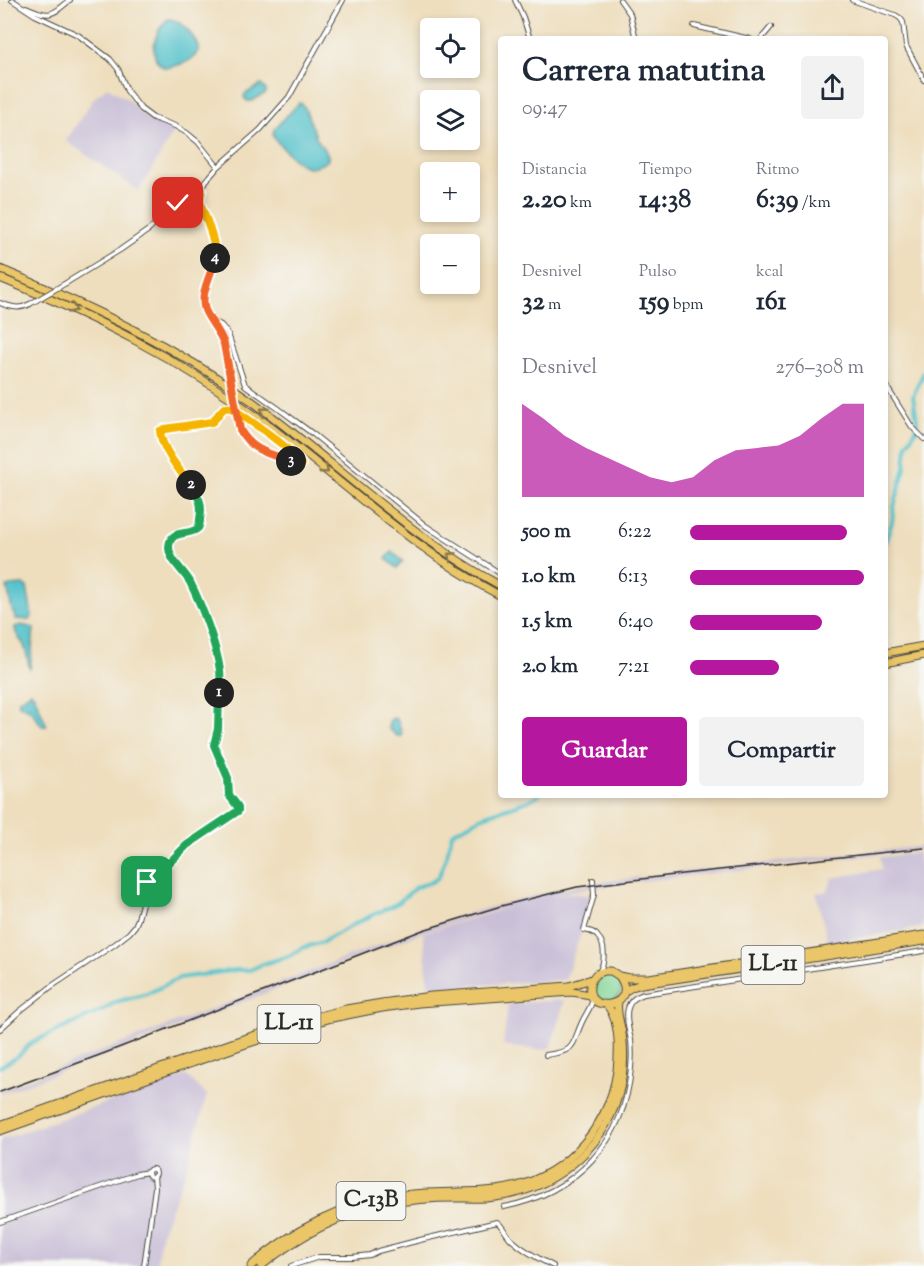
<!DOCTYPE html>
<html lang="es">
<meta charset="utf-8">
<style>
body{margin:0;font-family:"Sorts Mill Goudy",serif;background:#f2f2f3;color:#1f2937;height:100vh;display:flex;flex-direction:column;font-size:22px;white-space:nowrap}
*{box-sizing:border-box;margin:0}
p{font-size:20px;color:#747a83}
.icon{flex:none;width:33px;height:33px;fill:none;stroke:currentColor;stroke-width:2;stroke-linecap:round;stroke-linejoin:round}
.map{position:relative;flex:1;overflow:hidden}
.side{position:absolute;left:498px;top:36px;width:390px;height:762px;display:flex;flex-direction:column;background:#fff;border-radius:6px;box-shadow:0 3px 9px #0003}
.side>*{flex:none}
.fabs{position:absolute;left:420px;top:18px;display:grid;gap:12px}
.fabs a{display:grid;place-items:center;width:60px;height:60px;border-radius:6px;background:#fff;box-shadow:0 3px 9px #0003;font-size:30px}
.pin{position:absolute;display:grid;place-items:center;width:51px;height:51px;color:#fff;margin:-26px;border-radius:12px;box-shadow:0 3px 9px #0006}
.km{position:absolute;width:30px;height:30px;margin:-15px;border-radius:50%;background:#222;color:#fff;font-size:16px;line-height:30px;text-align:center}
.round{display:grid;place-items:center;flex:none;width:63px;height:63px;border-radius:6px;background:#f2f2f3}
.summary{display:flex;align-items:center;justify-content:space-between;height:102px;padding:0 24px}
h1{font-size:33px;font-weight:800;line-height:45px}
.stats{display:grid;grid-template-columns:repeat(3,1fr);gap:9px;height:102px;padding:6px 24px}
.stats div{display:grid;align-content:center}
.stats b{font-size:26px;font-weight:800}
.stats small{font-size:16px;font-weight:400}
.stats p{font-size:16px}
.chart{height:168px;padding:12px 24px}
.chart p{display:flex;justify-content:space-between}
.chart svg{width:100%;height:108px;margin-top:6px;fill:#b5179e;opacity:.7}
.action{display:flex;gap:12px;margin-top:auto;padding:12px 24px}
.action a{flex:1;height:69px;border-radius:6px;background:#b5179e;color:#fff;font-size:24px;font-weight:800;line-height:69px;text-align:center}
.action a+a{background:#f2f2f3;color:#1f2937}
ul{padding:0 24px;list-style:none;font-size:20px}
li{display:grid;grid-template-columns:96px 72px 1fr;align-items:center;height:45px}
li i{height:15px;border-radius:8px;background:#b5179e}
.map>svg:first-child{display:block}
</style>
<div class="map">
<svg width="924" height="1266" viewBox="0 0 924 1266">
<rect width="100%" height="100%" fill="#f6f6f2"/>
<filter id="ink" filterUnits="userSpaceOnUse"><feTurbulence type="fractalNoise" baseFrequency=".0167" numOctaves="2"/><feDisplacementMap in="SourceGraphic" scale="12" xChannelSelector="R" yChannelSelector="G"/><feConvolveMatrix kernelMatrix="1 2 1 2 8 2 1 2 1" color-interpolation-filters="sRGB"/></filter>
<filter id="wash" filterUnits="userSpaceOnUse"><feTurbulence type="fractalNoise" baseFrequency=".008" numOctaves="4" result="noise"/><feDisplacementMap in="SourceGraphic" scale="24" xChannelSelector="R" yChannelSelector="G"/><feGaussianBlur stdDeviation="1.35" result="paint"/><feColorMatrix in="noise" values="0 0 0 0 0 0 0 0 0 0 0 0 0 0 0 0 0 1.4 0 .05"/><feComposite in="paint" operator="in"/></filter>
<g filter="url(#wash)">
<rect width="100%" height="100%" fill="#eedebd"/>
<path fill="#c9bfd7" d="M107 87 129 100 137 110 149 119 175 130 139 191 66 141 93 99Z
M924 846V849L632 882 571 891 546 897 569 893 592 896 583 927 565 980 429 988 423 933 510 907 491 911 423 932 114 1052 0 1094V1090L413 932 470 913 516 900 576 886 602 882 672 873Z
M918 853 924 883V927L828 943 816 893 828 891 832 878 882 869 880 857Z
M560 1000 564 1001V1003L550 1048 540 1050 503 1046 508 1004Z
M186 1075 207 1095 185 1173 162 1231 156 1266H0V1140Z"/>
<path fill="#82d597" stroke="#568061" stroke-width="1.5" d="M593 988a14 14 0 1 1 28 0a14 14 0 1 1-28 0Z"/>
<path fill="#56c3cc" stroke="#40777c" stroke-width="1.5" d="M168 19C182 19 194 37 199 48 196 62 178 65 166 68 146 59 154 30 168 19Z
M261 85 266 90V93L252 101H247L244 97 245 94Z
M299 103 302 104 305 108 317 139 328 155V160C322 165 312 169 305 166 297 164 278 143 273 136L274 129Z
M392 552 403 561 397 568 386 559Z
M23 585 27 587 32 617 29 620 16 619 12 610 7 587 10 586Z
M21 625 34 628 30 670C28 663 27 653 24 645 20 638 15 636 15 627Z
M31 692 34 695 47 726H42L30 709 19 705V700Z
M394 718 397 719 402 734 401 736H397L388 728 390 720Z"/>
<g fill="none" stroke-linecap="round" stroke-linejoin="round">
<path stroke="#56c3cc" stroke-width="4" d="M885 543 892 522 894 507 905 467 907 444 917 428V419L913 396 924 372
M0 1067C6 1063 12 1060 18 1056 24 1051 27 1046 33 1042L103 1010 115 1002 147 994 179 978 236 970H250L263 964 289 956 302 948 323 942 358 922 398 903 416 887 434 881 439 876 447 854 452 833 486 815 528 801 539 795"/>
</g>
</g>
<g filter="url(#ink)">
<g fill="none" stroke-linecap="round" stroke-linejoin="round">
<g stroke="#484641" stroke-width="6">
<path id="minor" d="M12 0 35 15 78 35 110 59 118 69 127 91 141 109 153 118 175 126 187 133 198 142 218 167
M515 0 523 17 530 39
M620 0 630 14 636 39
M852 0 895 15 900 18 903 22 906 46 924 80
M26 7C50 17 50 17 70 0
M694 26 750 39
M761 39 771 27
M66 283 120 250 150 229 172 207 201 191
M0 303C11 307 19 310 30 304
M212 321 221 325 228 334 245 385 279 409 313 434 426 526 501 574
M229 372 222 339 207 313 204 306 205 294 214 263 215 252 209 227 200 204V194L206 181 218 167 260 130 289 97 343 0
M885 384 912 427 924 439
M237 416C244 452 270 455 301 464
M593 880 594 895 584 930C590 931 595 932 598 937 606 945 605 963 599 972
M0 1029 20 1011 52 986 115 944 129 933 135 926 138 919 147 884 152 872 170 862 187 845 238 811V807L229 795 228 778 214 745 218 727 219 668 210 632 195 593 188 578 171 554 170 545 174 537 198 528C201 522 203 512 201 505 199 492 177 466 169 453 165 446 160 439 160 431L165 429 211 422 222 410 229 407C244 415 294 451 301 464
M546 1055C577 1051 571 1046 582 1022 586 1013 591 1008 593 999
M148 1173a4 4 0 1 1 8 0a4 4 0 1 1-8 0Z
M504 1207C575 1193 625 1142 631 1068 632 1059 632 1050 631 1040 629 1031 625 1018 628 1008 630 1000 637 996 644 994L924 951
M0 1222 137 1174 148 1172
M144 1266 155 1188 154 1176
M291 1266 319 1257H352L370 1255 378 1251 420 1240 497 1222C503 1226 506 1235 512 1240 524 1251 539 1259 553 1266"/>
</g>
<g stroke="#484641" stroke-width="9">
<path id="highway" d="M0 269C90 306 173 345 253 402 336 463 410 537 501 586
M0 278C96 317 179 359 263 421 342 480 413 550 501 596
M885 653 924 646
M885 663 924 655
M592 979C577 1017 643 1009 619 976
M624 992 632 987 642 984 924 941
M0 1125 243 1039 296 1022 346 1009 382 1003 431 996 569 986 592 979 596 974 605 971H611L619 976 629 978H649L924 935
M0 1131 243 1045 292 1029 332 1018 382 1008 419 1003 572 992 591 995
M251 1266C291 1230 343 1205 396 1196 430 1190 463 1194 496 1190 558 1183 608 1133 617 1071 619 1052 620 1021 607 1005
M261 1266C298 1236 340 1214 387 1204 409 1200 432 1198 455 1198 468 1198 482 1199 495 1197 551 1191 602 1151 618 1096 624 1075 625 1054 622 1033 620 1022 616 1012 618 1002"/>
</g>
<use href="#minor" stroke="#fff" stroke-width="4"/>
<use href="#highway" stroke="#eac669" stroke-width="7"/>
<path stroke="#2b2b2b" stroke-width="1.5" d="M0 1092 105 1053 423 930 501 906 577 887 682 874 924 848"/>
<g stroke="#484641" stroke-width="6" stroke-linecap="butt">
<path id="minor-bridge" d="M30 304 66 283
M229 372 237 416"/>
</g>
<use href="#minor-bridge" stroke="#fff" stroke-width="4"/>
</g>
<defs><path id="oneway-chevron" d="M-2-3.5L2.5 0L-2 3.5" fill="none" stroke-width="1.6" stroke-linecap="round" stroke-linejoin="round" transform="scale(1.5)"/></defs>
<g stroke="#8a784a">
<use href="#oneway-chevron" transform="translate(73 309) rotate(24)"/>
<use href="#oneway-chevron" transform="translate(264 411) rotate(-143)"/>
<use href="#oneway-chevron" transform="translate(325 470) rotate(39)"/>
<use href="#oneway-chevron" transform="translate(451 556) rotate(-147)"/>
</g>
</g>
<g fill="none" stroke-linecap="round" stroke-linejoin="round" filter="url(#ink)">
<g stroke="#fff" stroke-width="12">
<path id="split-1" d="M147 882 153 871 170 862 187 845 238 811V807L229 795 228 778 214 745 218 729 219 693"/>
</g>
<g stroke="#fff" stroke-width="12">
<path id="split-2" d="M191 485C199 498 203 503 200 519 200 522 200 525 198 528 189 537 170 528 169 547 169 560 184 571 190 582 202 606 216 644 220 670 221 678 220 686 219 693"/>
</g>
<g stroke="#fff" stroke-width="12">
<path id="split-3" d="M191 485C180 471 161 448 160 431L165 429 212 422C219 416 222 403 233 409 250 421 292 448 301 464L291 461"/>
</g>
<g stroke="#fff" stroke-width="12">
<path id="split-4" d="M215 258C212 274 199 294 205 310 210 322 220 331 224 344L240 430C252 451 270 454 291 461"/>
</g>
<g stroke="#fff" stroke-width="12">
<path id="split-5" d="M178 203 202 190C197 204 204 211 208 224 212 234 215 247 215 258"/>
</g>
<use href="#split-1" stroke="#22a559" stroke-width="8"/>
<use href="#split-2" stroke="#22a559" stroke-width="8"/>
<use href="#split-3" stroke="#f5b400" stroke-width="8"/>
<use href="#split-4" stroke="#f0652b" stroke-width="8"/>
<use href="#split-5" stroke="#f5b400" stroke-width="8"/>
</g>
<g text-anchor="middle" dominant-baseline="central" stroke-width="6" stroke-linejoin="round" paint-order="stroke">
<g fill="#f6f6f2" stroke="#686867" stroke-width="1.5">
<rect x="741.5" y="946" width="63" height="38" rx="4.5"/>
<rect x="257.5" y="1005" width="63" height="38" rx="4.5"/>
<rect x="336.5" y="1182" width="69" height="38" rx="4.5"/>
</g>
<g font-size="22" font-weight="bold" fill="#2b2b2b">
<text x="773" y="965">LL-11</text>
<text x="289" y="1024">LL-11</text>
<text x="371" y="1201">C-13B</text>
</g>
</g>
</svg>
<div class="fabs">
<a><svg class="icon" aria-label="locate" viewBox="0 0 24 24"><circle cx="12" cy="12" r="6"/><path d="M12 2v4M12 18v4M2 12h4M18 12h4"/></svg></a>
<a><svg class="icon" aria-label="layers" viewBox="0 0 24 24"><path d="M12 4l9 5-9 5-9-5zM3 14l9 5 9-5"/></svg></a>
<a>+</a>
<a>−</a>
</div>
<div class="pin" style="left:147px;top:882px;background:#1e9e55"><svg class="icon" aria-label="arrive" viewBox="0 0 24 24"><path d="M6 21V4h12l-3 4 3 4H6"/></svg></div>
<div class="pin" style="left:178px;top:203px;background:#d93025"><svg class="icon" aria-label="check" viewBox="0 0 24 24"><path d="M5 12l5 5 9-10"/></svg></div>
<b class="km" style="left:219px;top:693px">1</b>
<b class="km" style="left:191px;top:485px">2</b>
<b class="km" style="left:291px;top:461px">3</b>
<b class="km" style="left:215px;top:258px">4</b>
<section class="side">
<div class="summary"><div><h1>Carrera matutina</h1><p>09:47</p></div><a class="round"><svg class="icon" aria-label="share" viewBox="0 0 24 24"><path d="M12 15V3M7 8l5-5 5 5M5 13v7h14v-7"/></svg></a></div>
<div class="stats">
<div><p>Distancia</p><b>2.20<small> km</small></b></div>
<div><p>Tiempo</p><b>14:38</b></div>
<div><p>Ritmo</p><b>6:39<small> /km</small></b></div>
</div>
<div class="stats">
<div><p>Desnivel</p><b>32<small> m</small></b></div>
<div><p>Pulso</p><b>159<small> bpm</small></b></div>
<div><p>kcal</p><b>161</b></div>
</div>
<div class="chart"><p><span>Desnivel</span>276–308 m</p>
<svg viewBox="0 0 160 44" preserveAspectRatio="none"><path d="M0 44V6L10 12L20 19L30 24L40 28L50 32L60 36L70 38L80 36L90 29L100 25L110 24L120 23L130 19L140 12L150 6L160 6V44z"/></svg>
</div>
<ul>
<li><b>500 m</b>6:22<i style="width:90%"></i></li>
<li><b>1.0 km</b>6:13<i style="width:100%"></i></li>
<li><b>1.5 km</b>6:40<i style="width:76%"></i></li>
<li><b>2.0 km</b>7:21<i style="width:51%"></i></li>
</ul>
<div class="action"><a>Guardar</a><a>Compartir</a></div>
</section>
</div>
